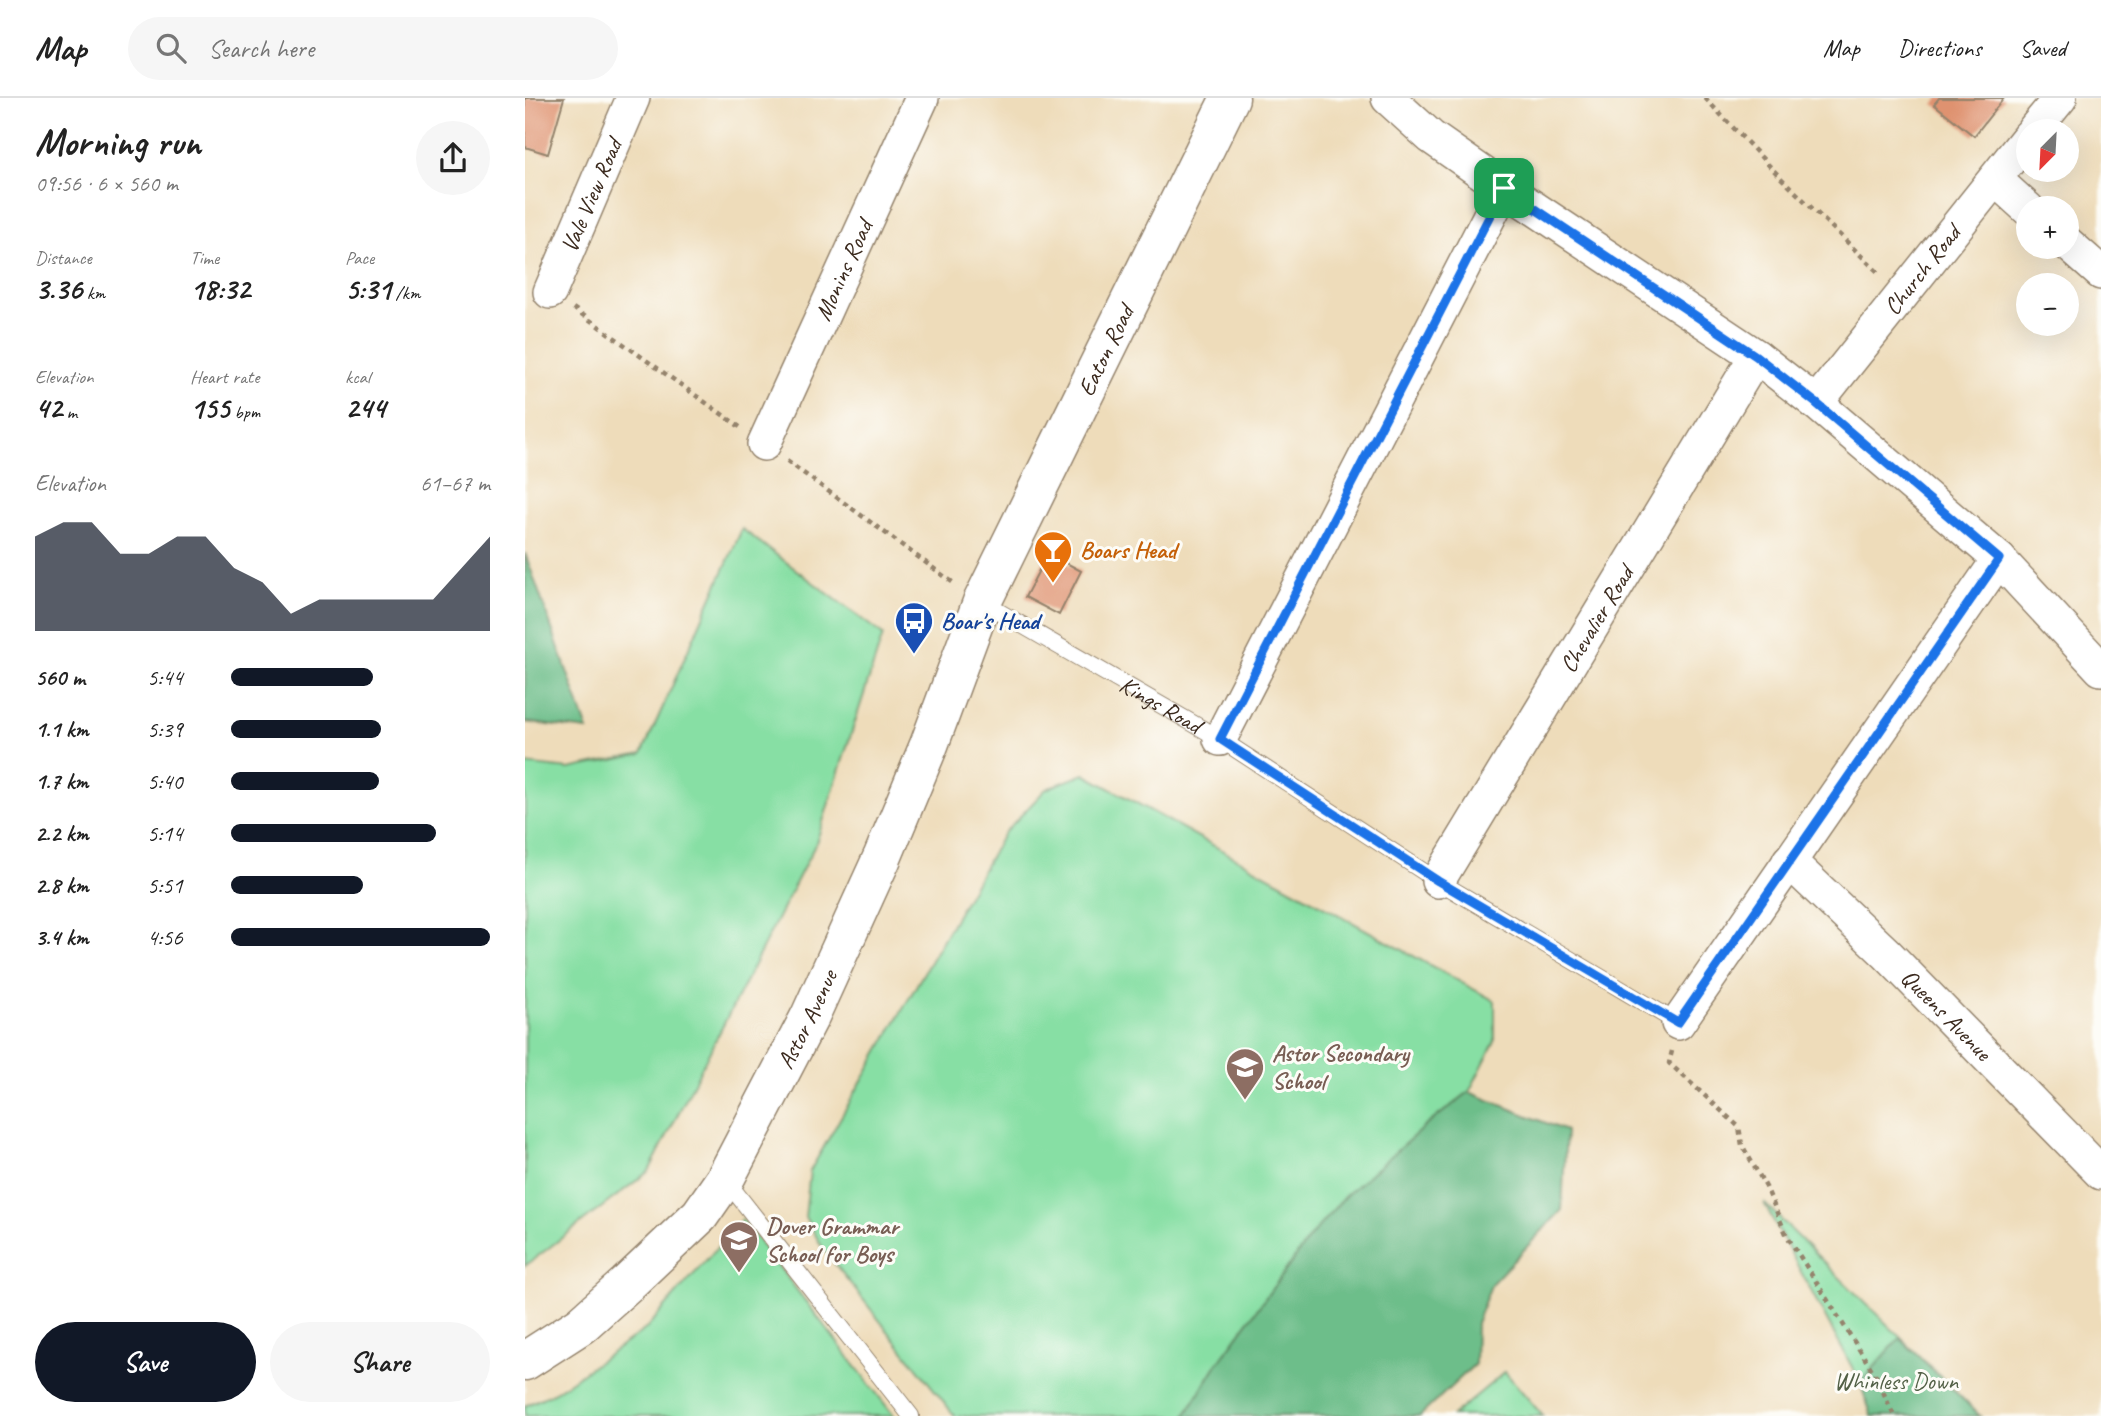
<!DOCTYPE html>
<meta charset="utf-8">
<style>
body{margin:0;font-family:Caveat,sans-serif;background:#f6f6f6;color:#222;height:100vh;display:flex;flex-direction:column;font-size:26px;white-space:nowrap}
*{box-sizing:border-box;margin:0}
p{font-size:23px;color:#767676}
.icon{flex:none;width:38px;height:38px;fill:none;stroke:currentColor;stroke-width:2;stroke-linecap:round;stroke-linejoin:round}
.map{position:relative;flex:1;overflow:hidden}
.side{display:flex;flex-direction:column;background:#fff;width:525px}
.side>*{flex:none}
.needle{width:46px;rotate:204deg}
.controls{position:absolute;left:1491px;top:21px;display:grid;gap:14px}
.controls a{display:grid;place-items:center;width:63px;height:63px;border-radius:50%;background:#fff;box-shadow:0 7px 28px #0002;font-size:35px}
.pin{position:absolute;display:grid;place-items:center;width:60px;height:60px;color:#fff;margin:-30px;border-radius:14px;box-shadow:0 4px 10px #0006}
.round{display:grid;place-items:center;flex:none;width:74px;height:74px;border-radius:37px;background:#f6f6f6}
.head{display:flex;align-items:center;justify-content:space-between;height:119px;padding:0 35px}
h1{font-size:38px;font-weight:600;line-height:52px}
.metrics{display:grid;grid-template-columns:repeat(3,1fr);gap:10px;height:119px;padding:7px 35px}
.metrics div{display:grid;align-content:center}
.metrics b{font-size:30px;font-weight:600}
.metrics small{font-size:19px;font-weight:400}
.metrics p{font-size:19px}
.chart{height:196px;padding:14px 35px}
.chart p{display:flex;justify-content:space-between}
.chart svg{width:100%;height:126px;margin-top:7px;fill:#111827;opacity:.7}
.button{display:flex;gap:14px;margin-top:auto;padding:14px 35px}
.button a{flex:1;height:80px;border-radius:42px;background:#111827;color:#fff;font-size:28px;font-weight:600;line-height:80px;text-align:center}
.button a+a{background:#f6f6f6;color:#222}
ul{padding:0 35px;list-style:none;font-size:23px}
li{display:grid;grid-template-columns:112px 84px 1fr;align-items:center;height:52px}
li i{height:18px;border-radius:9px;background:#111827}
header{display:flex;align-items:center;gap:42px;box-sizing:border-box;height:98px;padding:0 35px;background:#fff;border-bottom:2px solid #e0e0e0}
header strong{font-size:33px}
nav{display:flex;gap:38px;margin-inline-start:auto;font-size:24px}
.search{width:490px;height:63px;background:#f6f6f6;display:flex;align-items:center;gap:18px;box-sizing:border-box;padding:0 24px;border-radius:38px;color:#767676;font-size:26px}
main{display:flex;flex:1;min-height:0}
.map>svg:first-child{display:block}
</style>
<header>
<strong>Map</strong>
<div class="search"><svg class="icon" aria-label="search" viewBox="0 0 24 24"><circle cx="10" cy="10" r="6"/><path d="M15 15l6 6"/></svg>Search here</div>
<nav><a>Map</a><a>Directions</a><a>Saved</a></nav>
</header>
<main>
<section class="side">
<div class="head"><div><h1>Morning run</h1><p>09:56 · 6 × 560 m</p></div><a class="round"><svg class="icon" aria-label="share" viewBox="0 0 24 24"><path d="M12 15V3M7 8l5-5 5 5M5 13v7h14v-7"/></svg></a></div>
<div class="metrics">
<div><p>Distance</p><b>3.36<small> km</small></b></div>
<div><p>Time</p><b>18:32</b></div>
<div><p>Pace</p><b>5:31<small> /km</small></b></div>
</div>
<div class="metrics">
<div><p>Elevation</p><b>42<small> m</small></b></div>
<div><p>Heart rate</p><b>155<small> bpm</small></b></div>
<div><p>kcal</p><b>244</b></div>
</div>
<div class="chart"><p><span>Elevation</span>61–67 m</p>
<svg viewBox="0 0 160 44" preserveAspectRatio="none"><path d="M0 44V11L10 6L20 6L30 17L40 17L50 11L60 11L70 22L80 27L90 38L100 33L110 33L120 33L130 33L140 33L150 22L160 11V44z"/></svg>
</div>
<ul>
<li><b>560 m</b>5:44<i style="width:55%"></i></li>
<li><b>1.1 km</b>5:39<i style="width:58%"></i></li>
<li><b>1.7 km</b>5:40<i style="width:57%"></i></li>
<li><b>2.2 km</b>5:14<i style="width:79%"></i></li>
<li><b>2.8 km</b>5:51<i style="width:51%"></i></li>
<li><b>3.4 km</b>4:56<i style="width:100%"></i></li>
</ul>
<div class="button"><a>Save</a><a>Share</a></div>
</section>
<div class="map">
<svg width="1576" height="1318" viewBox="0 0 1576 1318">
<rect width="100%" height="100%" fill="#fdfcf7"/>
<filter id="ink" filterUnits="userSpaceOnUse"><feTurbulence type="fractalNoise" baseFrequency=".0143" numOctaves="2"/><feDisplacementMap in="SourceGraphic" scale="14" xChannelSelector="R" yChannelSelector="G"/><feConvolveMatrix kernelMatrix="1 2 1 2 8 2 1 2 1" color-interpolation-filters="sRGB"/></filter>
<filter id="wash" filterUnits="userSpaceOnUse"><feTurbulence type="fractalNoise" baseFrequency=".00686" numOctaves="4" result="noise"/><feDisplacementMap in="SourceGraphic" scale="28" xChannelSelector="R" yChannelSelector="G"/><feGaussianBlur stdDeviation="1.57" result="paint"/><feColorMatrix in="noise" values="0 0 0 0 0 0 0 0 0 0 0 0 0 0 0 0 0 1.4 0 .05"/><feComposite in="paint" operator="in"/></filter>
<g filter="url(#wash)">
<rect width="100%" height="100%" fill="#eedcba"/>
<path fill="#87dfa4" stroke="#618461" stroke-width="2" d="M217 431 358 537 291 745 124 1073 0 1168V666L44 671 117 656Z
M559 676 970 903V943L944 994 899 1029 788 1135 692 1266 660 1318H430L299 1152 280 1119 285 1073 479 735 521 691Z
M1239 1105 1455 1318H1347L1335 1284Z
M217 1121 369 1318H0V1308L30 1294 122 1230Z
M980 1274 1018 1318H927Z"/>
<path fill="#6dbe8a" stroke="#547454" stroke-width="2" d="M0 455 63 632 0 624Z
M944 994 1041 1033 1037 1112 967 1185 951 1225 950 1266 895 1318H660L692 1266 788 1135 820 1098 899 1029Z
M1375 1240 1455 1318H1347L1335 1285Z"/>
<g id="blocks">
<path fill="#df9270" d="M0 0H39L23 56 0 49Z
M1414 0H1479L1449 38 1409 6Z
M523 455 556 473 534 517 500 499Z"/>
</g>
</g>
<g filter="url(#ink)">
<use href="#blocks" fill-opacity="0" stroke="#94836c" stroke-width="2"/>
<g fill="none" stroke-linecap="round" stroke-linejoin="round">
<g stroke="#94836c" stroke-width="18">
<g id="service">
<path id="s1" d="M457 504 695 641 913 783 1153 925"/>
<path d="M200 1081 386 1318"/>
</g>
</g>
<g stroke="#94836c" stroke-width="36">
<g id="minor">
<path d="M863 0 906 39 979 90 1231 258 1291 305 1474 461 1576 571"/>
<path d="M1508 33 1535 0"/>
<path d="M1470 81 1503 111"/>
<path d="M1542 145 1576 175"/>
<path id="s2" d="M25 194 108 0"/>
<path id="s3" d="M1291 305 1503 39"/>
<path id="s4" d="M239 346 397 0"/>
<path d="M695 641 979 90"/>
<path id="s5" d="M1264 763 1362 856 1576 1075"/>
<path id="s6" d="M913 783 1231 258"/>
<path d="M1153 925 1474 461"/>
</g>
</g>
<g stroke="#94836c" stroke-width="41">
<g id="tertiary">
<path id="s7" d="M0 1263 56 1227 102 1186 175 1117 200 1081 285 918 357 760 404 647 457 504 705 0"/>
</g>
</g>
<path stroke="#94836c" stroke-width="4.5" stroke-dasharray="5 5" stroke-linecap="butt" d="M1180 0 1257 81 1356 177
M48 210 215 329
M262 363 430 486
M1147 953 1144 965 1214 1029 1217 1047 1241 1089 1262 1138 1351 1278 1369 1318"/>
<use href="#service" stroke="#fff" stroke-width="16"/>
<use href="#minor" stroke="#fff" stroke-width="33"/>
<use href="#tertiary" stroke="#fff" stroke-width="38"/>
</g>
</g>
<g fill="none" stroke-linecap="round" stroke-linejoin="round" filter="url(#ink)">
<g stroke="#fff" stroke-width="14">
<path id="route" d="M979 90 1231 258 1291 305 1474 461 1153 925 913 783 695 641Z"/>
</g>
<use href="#route" stroke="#1a73e8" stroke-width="9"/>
</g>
<defs>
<g id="bar-pin" transform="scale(2.0125)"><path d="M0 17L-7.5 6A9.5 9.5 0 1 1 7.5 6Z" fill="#e8710a" stroke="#fdfcf7"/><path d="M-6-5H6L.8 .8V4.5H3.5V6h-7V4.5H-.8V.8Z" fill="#fff"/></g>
<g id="bus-pin" transform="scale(2.0125)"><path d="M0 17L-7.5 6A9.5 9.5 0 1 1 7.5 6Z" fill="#1a4fb4" stroke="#fdfcf7"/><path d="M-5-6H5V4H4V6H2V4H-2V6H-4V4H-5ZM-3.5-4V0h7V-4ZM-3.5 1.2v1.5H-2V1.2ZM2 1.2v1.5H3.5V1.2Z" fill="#fff"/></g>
<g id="school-pin" transform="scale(2.0125)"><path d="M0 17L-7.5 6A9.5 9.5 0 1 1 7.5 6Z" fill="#8d6e63" stroke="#fdfcf7"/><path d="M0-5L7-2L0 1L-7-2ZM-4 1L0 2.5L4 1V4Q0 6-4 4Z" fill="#fff"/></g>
</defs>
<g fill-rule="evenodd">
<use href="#bar-pin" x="528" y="452"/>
<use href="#bus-pin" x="389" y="523"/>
<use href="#school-pin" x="720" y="969"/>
<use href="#school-pin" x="214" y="1142"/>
</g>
<g text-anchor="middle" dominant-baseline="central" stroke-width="6" stroke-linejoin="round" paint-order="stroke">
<g font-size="24" fill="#3b2a1e" stroke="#fdfcf7">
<text stroke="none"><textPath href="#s2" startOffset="105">Vale View Road</textPath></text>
<text stroke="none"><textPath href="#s3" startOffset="170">Church Road</textPath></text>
<text stroke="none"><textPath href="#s4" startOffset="191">Monins Road</textPath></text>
<text stroke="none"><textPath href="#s7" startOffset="1185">Eaton Road</textPath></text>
<text stroke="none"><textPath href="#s6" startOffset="306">Chevalier Road</textPath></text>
<text stroke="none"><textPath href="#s1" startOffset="206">Kings Road</textPath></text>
<text stroke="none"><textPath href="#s5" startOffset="220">Queens Avenue</textPath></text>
<text stroke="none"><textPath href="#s7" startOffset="452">Astor Avenue</textPath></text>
</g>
<g font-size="24" font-weight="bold" fill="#c56008" stroke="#fdfcf7" text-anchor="start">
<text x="555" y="452">Boars Head</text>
</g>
<g font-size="24" font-weight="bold" fill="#164399" stroke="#fdfcf7" text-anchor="start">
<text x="416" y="523">Boar's Head</text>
</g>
<g font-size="24" font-weight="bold" fill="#785e54" stroke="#fdfcf7" text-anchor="start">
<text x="747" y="955">Astor Secondary<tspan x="747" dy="28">School</tspan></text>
<text x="241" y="1128">Dover Grammar<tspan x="241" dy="28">School for Boys</tspan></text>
</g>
<g font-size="24" fill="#526046" stroke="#fdfcf7">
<text x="1371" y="1283">Whinless Down</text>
</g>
</g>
</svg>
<div class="controls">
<a><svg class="needle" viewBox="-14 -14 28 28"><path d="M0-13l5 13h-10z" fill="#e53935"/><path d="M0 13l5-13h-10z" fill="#767676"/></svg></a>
<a>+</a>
<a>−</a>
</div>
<div class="pin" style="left:979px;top:90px;background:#1e9e55"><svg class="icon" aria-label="arrive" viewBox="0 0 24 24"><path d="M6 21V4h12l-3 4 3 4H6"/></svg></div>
</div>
</main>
